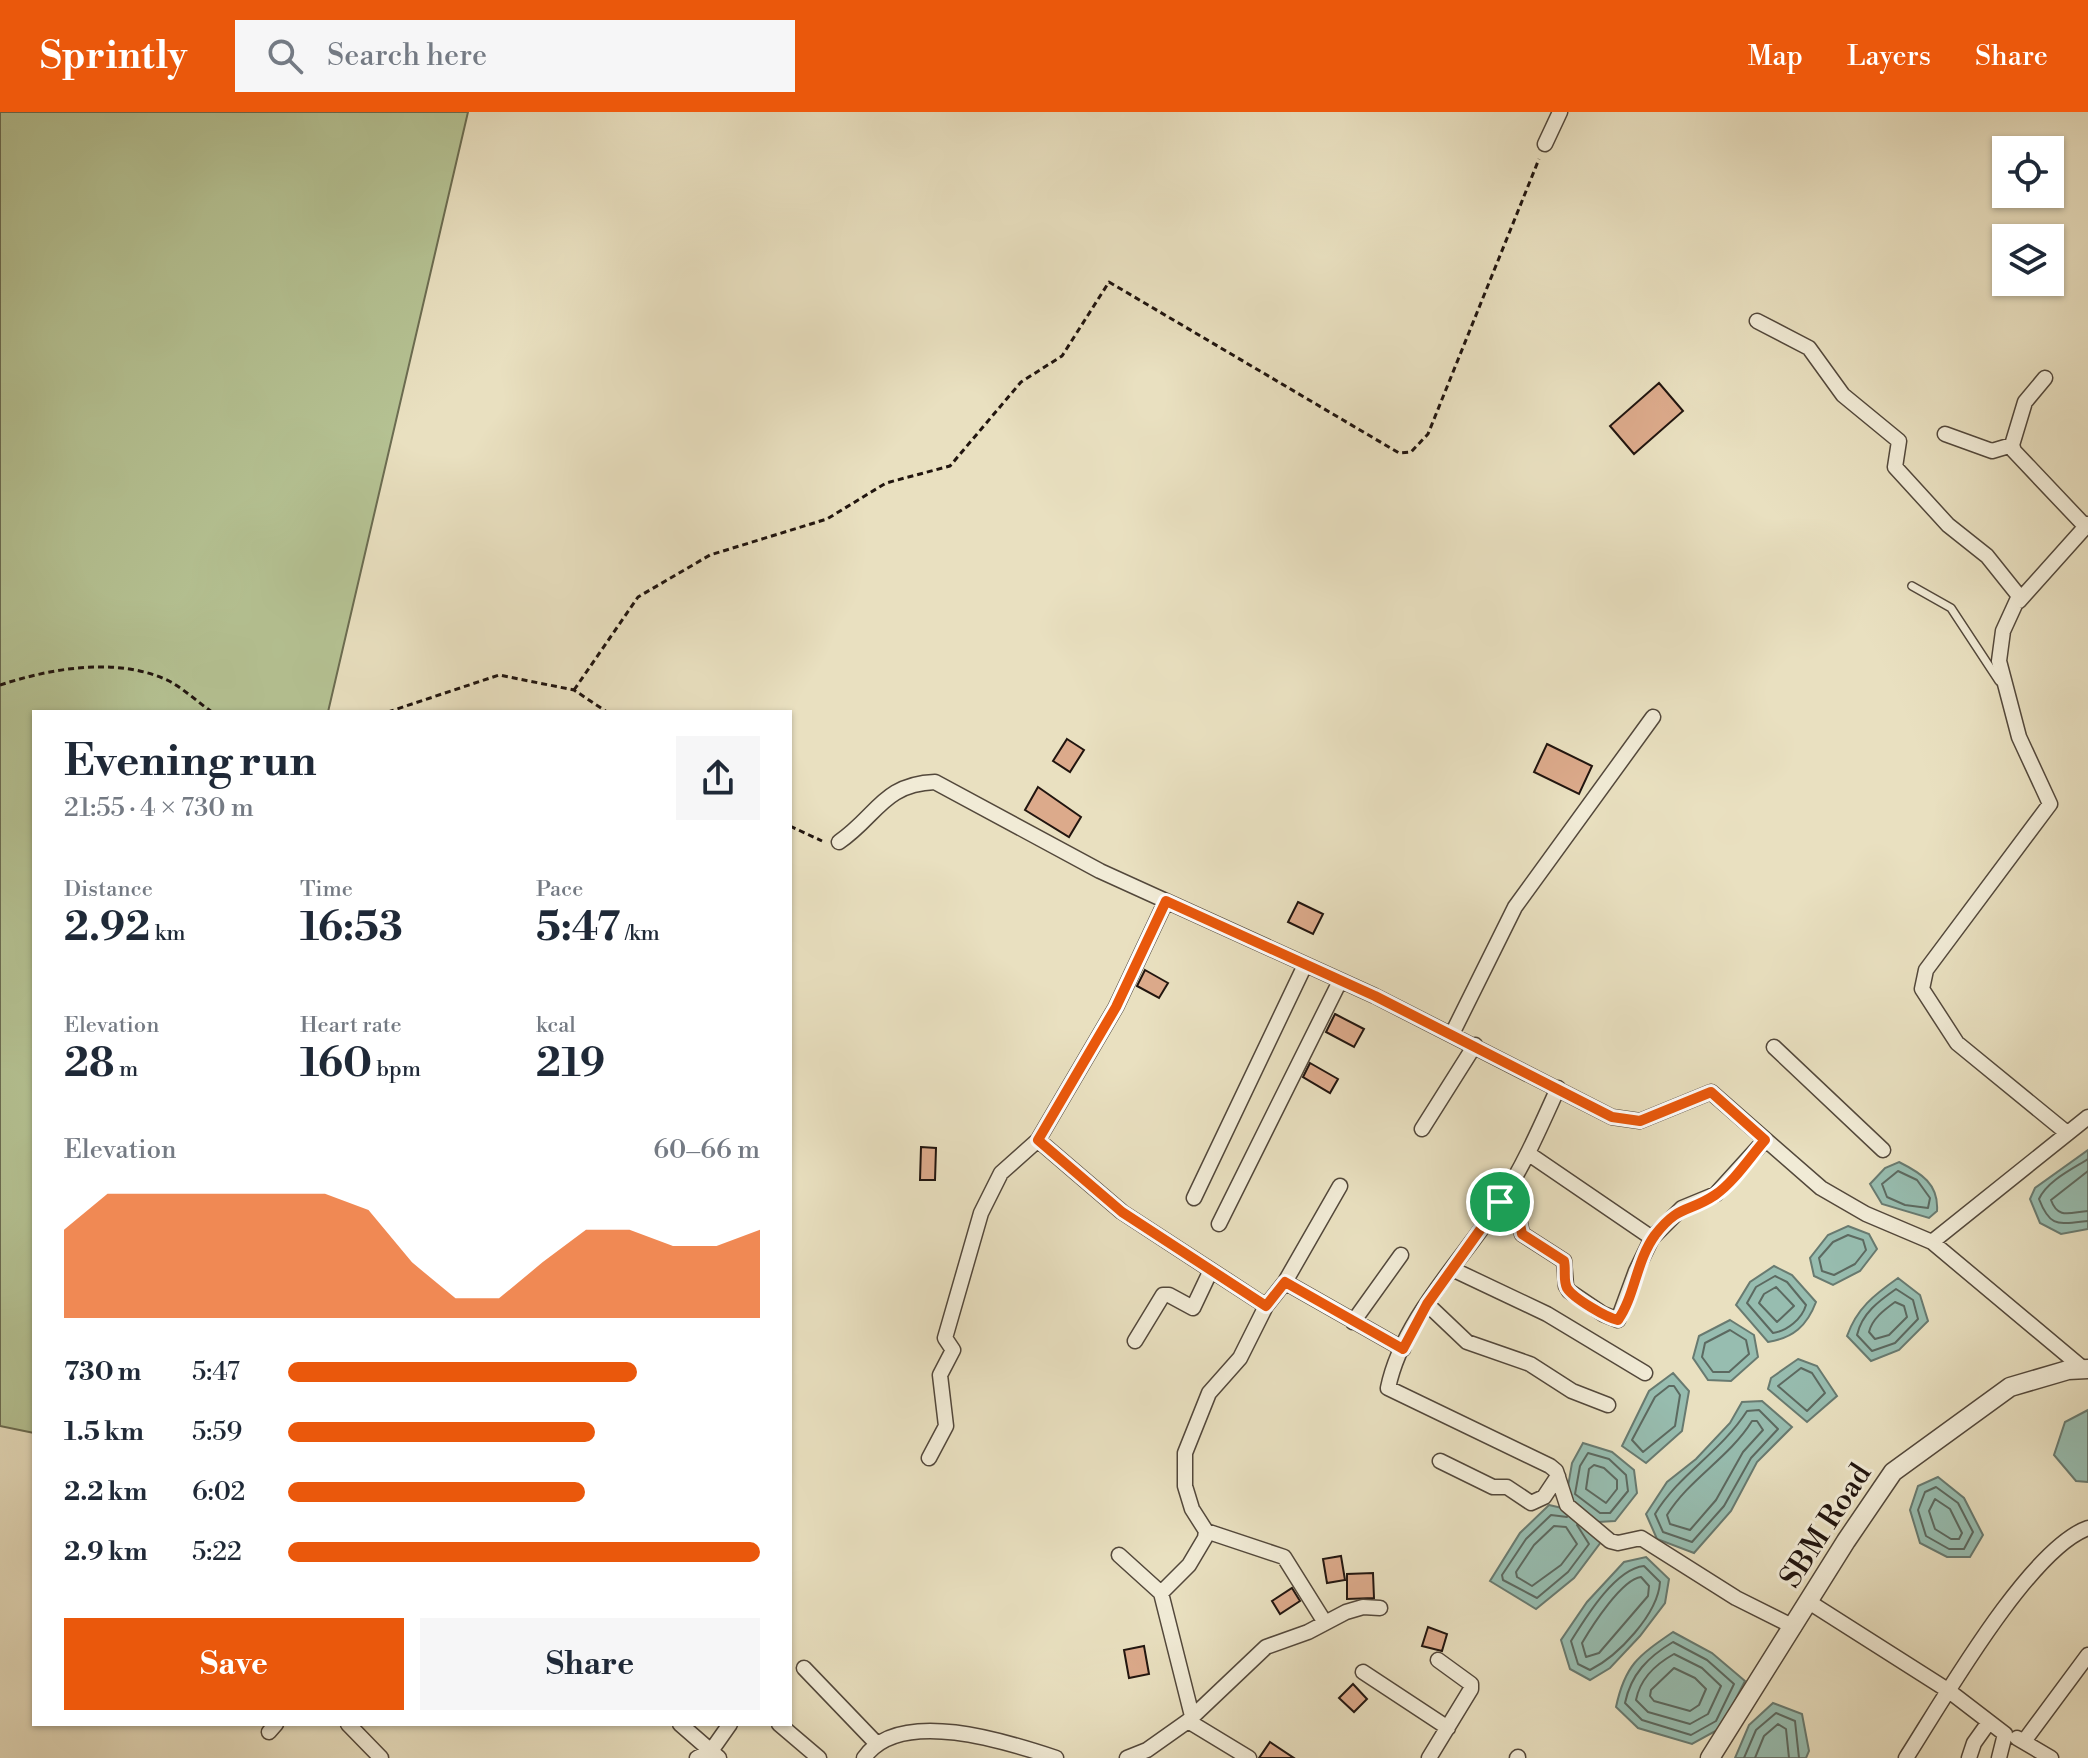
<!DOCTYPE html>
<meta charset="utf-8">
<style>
body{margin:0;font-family:"Libre Bodoni",serif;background:#f6f6f7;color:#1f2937;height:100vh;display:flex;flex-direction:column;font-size:30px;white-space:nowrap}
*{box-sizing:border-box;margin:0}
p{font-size:26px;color:#747a83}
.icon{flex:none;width:44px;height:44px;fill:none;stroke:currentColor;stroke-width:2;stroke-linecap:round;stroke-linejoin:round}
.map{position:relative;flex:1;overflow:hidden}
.side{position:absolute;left:32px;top:598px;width:760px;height:1016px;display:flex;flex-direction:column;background:#fff;border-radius:0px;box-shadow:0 2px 6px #0004}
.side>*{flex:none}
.buttons{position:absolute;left:1992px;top:24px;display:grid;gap:16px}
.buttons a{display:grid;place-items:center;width:72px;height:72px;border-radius:0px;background:#fff;box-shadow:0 2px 6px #0004;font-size:40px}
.pin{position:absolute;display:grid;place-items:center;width:68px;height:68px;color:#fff;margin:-34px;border:4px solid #fff;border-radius:50%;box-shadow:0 2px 8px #0007}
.round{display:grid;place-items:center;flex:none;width:84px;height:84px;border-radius:0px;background:#f6f6f7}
.overview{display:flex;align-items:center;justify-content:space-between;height:136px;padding:0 32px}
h1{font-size:44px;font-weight:800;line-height:60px}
.metrics{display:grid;grid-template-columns:repeat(3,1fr);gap:12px;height:136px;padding:8px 32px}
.metrics div{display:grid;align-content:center}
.metrics b{font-size:40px;font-weight:800}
.metrics small{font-size:22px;font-weight:400}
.metrics p{font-size:22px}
.chart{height:224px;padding:16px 32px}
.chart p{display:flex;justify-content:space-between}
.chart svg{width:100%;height:144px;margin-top:8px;fill:#ea580c;opacity:.7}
.button{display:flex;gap:16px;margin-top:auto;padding:16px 32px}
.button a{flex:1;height:92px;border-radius:0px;background:#ea580c;color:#fff;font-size:32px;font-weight:800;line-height:92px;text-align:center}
.button a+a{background:#f6f6f7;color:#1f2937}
ul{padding:0 32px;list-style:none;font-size:26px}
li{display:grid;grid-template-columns:128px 96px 1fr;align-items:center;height:60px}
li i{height:20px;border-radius:10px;background:#ea580c}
header{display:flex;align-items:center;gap:48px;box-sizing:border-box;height:112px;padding:0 40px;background:#ea580c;color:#fff}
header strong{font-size:38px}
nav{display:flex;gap:44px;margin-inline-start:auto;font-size:28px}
.search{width:560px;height:72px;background:#f6f6f7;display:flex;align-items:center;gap:20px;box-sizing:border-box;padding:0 28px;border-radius:0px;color:#747a83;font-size:30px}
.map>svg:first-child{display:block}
</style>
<header>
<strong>Sprintly</strong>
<div class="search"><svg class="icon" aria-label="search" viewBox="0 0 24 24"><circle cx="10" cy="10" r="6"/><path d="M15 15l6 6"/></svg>Search here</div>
<nav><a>Map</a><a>Layers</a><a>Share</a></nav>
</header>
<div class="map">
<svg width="2088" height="1646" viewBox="0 0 2088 1646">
<rect width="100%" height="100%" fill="#e9e0c0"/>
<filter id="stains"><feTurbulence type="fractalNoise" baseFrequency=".0025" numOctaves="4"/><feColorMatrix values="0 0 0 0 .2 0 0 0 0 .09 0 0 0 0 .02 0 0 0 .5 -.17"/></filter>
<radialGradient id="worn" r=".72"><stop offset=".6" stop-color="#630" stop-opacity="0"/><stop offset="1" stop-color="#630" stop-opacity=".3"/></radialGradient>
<path fill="#b5c293" stroke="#6b6c51" stroke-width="2" d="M0 0H468L328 600H34V1321L0 1314Z"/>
<path fill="#97bdb0" stroke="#687a70" stroke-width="2" d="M2088 1038V1117L2061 1122 2040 1111 2030 1087 2035 1076Z
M1899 1050C1921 1061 1939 1072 1937 1099L1929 1106 1882 1092 1870 1072 1885 1056Z
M1848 1114 1869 1122 1877 1137 1860 1159 1833 1173 1814 1164 1810 1146 1828 1123Z
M1774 1154 1792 1163 1816 1190C1807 1214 1793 1226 1768 1230L1736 1193 1750 1170Z
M1898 1166 1920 1183 1928 1209 1899 1238 1871 1249 1847 1224C1857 1196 1874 1183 1898 1166Z
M1730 1208 1754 1223 1758 1245 1731 1269 1708 1268 1693 1246 1699 1224Z
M1798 1247 1817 1254 1837 1284 1807 1310 1768 1277 1771 1266Z
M1673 1261 1689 1279 1682 1319 1646 1351 1622 1334 1649 1279Z
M1762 1289 1792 1315 1757 1350 1731 1399 1694 1441 1657 1427 1646 1402 1667 1370 1696 1347 1730 1311 1742 1290Z
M2088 1298V1370L2076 1369 2054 1343 2065 1310Z
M1583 1331 1612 1340 1634 1358 1637 1381 1615 1409 1598 1410 1566 1386 1572 1351Z
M1938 1365 1964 1386 1983 1423 1970 1445H1947L1920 1431 1910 1398 1918 1374Z
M1549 1393 1575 1399 1601 1430 1574 1466 1536 1497 1490 1469 1520 1421Z
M1646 1445 1669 1467 1665 1491 1640 1524 1610 1556 1590 1568 1570 1557 1561 1528 1587 1490 1624 1450Z
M1673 1520 1712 1541 1745 1569 1721 1616 1692 1632 1638 1616 1616 1595C1625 1553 1638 1544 1673 1520Z
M1773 1591 1802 1602 1809 1639 1806 1646H1735L1749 1613Z"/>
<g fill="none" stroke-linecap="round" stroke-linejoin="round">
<path stroke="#5c6960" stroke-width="2" d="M2088 1047C2072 1057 2047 1069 2039 1087 2051 1118 2060 1111 2088 1109
M1898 1059 1917 1068 1930 1086 1928 1096 1905 1093 1887 1085 1882 1072Z
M2088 1059 2051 1088C2058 1108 2071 1100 2088 1099
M1848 1123 1863 1128 1866 1138 1855 1152 1834 1163 1822 1159 1819 1146 1833 1130Z
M1775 1164 1787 1170 1806 1193C1802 1207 1787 1219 1773 1221L1747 1191 1756 1175Z
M1776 1175 1794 1194 1777 1210 1759 1191 1764 1182Z
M1896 1177 1913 1188 1918 1207 1895 1231 1872 1239 1857 1223C1862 1201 1879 1189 1896 1177Z
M1895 1190 1904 1194 1907 1205 1889 1223 1875 1227 1869 1220C1872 1207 1884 1198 1895 1190Z
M1730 1218 1746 1228 1749 1242 1729 1260H1713L1702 1245 1705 1231Z
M1801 1256 1812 1261 1825 1281 1807 1299 1778 1274Z
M1669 1274H1674L1680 1283 1675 1314 1643 1340 1632 1328 1655 1285Z
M1759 1298 1778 1317 1751 1346 1724 1394 1692 1430 1663 1420 1655 1402C1679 1362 1720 1341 1747 1299Z
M1752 1309H1757L1763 1318 1743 1340 1716 1388 1690 1418 1670 1412 1667 1403C1689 1367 1729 1346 1752 1309Z
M1588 1341 1609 1347 1626 1363 1628 1379 1610 1401H1600L1575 1382 1580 1354Z
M1594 1353 1604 1356 1617 1368V1377L1606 1391 1586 1377 1589 1357Z
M1936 1375 1958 1391 1973 1420 1964 1437H1949L1926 1424 1918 1398 1925 1380Z
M1935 1387 1950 1397 1962 1421 1959 1427H1951L1935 1417 1929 1399Z
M1567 1405 1551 1403 1526 1427 1502 1463 1503 1468 1537 1486 1568 1460 1589 1432 1577 1413
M1554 1414 1566 1415 1577 1432 1561 1453 1532 1474 1517 1465 1516 1460 1534 1433Z
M1644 1454 1660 1470C1658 1502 1618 1544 1590 1558L1578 1552 1571 1529C1586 1505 1615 1457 1644 1454Z
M1641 1465 1649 1474 1648 1484 1599 1541 1586 1545 1582 1531C1592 1514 1622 1467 1641 1465Z
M1673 1530 1707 1548 1734 1572 1716 1609 1691 1623 1642 1608 1625 1591C1631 1562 1648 1545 1673 1530Z
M1674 1542 1702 1556 1721 1574 1708 1602 1690 1612 1648 1600 1636 1588C1640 1567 1656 1552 1674 1542Z
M1674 1556 1695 1566 1706 1577 1699 1593 1690 1599 1654 1589 1650 1584 1651 1578Z
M1744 1646 1756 1618 1776 1601 1795 1609 1799 1646
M1755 1646 1764 1624 1778 1612 1786 1617 1789 1646"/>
</g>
<path fill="#dcaa8b" stroke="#21150f" stroke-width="2" d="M1659 271 1683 299 1634 342 1610 314Z
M1067 627 1084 638 1070 660 1053 649Z
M1547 632 1592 654 1579 682 1534 660Z
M1038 675 1081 705 1069 725 1025 698Z
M1298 790 1323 802 1313 822 1288 810Z
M1145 858 1168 871 1159 886 1137 874Z
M1335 902 1364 917 1354 935 1326 920Z
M1310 951 1338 967 1330 981 1303 965Z
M921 1035 936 1036 935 1068H920Z
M1341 1444 1345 1468 1327 1471 1323 1447Z
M1373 1461 1374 1486 1347 1487V1462Z
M1292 1476 1300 1489 1280 1502 1272 1489Z
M1428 1515 1447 1522 1442 1539 1422 1534Z
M1144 1534 1149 1562 1129 1566 1124 1538Z
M1353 1572 1367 1587 1354 1600 1339 1586Z
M1270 1630 1294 1646H1259Z"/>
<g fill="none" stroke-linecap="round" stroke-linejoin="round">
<g stroke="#53483b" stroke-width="10">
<path id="service" d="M1912 474 1951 496 1999 569"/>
</g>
<g stroke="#53483b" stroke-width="17">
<path id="minor" d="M1545 32 1560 0
M1757 209 1809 236 1843 283 1899 329 1895 355 1948 413 1987 444 2019 484 2003 519 1999 549 2019 625 2050 692 1926 858 1922 877 1957 931 2067 1021
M2045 266 2025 290 2012 333 2014 339 2085 414
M1945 322 1992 339 2012 333
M2019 489 2088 412
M839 730C877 704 883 672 935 670L1100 759 1375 884 1612 1005 1640 1009 1711 980 1821 1076 1866 1102 1932 1130 2085 1258
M1452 922 1515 795 1653 605
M1774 935 1883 1038
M1558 976C1540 1016 1523 1055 1499 1092 1462 1148 1402 1208 1388 1276L1550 1354 1556 1359 1567 1393 1610 1429 1618 1431 1641 1426 1736 1486 1794 1515
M1422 1017 1475 933
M1038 1028 1116 895 1166 789
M1529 1042 1652 1126
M1194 1086 1305 853
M1500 1090 1519 1107 1522 1122 1564 1149 1566 1174 1569 1179 1603 1202 1618 1208 1636 1159 1652 1126 1682 1096 1716 1082 1765 1028
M1219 1112 1340 869
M1932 1130 2088 1005
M1452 1157 1547 1202 1645 1261
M1285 1170 1403 1237
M1427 1192 1467 1230 1530 1252 1572 1279 1608 1293
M1353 1210 1401 1143
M1135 1229 1163 1183H1169L1193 1196 1211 1158
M929 1346 946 1314 940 1263 953 1238 945 1226 981 1101 1001 1061 1038 1028 1122 1100 1266 1194 1285 1170 1340 1074
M1440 1349 1493 1375H1507L1531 1391 1544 1385 1558 1364
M1206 1419 1284 1445 1324 1509
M1119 1443 1161 1481 1192 1604
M1161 1481 1189 1453 1205 1426 1206 1419 1192 1397 1185 1374V1341L1209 1281 1240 1246 1266 1194
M1809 1490 1949 1579 2005 1622 1999 1646
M804 1556 877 1632
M1363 1560 1448 1616
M1188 1609 1249 1646
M348 1612 381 1646
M680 1612 719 1646
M779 1612 819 1646
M269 1620 276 1612
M2017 1626 2051 1646
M2025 1628 2088 1543
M697 1646 711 1639 730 1612
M864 1646C899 1594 1008 1630 1056 1646
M1127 1646 1147 1638 1188 1609 1266 1535 1308 1520 1346 1500 1363 1495 1380 1496
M1429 1646 1471 1577V1572L1438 1548
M1517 1646 1518 1645
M1906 1646C1942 1590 2029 1437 2088 1416
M1969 1646 1974 1631 1989 1610"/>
</g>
<g stroke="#53483b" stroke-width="21">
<path id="tertiary" d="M1710 1646 1846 1429 1893 1360 2010 1275 2068 1258 2088 1257"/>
</g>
<path stroke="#21150f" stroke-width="3" stroke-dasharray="6 4" stroke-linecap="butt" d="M0 573C52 556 120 544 171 570 185 578 199 591 212 600
M574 578 638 485 710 443 827 407 886 371 950 354 1021 270 1062 244 1109 170 1399 341 1411 340 1428 322 1539 47
M388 600 499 563 574 578 607 600
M790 714 822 729"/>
<use href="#service" stroke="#f1ebd6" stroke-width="7"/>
<use href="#minor" stroke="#f1ebd6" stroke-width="14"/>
<use href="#tertiary" stroke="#f1ebd6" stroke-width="18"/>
</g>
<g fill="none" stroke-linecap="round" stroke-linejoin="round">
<g stroke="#fff" stroke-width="16">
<path id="route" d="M1166 789 1375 884 1612 1005 1640 1009 1711 980 1765 1028C1750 1045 1734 1070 1715 1083 1688 1101 1679 1092 1655 1123 1636 1149 1635 1184 1618 1208 1607 1206 1573 1186 1567 1176 1563 1168 1566 1158 1564 1149L1522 1122 1519 1107 1500 1090 1427 1192 1403 1237 1285 1170 1266 1194 1122 1100 1038 1028 1116 895Z"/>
</g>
<use href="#route" stroke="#ea580c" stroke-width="10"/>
</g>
<g text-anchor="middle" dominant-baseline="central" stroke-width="6" stroke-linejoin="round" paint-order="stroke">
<g font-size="30" fill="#21150f" stroke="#f1ebd6">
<text transform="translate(1826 1414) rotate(-57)">SBM Road</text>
</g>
</g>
<rect width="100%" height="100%" filter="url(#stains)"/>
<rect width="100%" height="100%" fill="url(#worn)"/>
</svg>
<div class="buttons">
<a><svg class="icon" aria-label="locate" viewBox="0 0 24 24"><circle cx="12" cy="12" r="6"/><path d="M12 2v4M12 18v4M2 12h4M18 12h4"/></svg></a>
<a><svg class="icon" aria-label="layers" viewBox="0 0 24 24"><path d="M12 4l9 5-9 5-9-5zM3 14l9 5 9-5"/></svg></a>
</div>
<div class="pin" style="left:1500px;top:1090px;background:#1e9e55"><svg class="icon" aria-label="arrive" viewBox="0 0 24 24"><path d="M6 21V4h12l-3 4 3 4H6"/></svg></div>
<section class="side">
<div class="overview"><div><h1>Evening run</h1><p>21:55 · 4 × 730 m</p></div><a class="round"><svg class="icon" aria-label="share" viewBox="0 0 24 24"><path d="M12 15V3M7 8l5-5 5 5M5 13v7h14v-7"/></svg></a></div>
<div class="metrics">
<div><p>Distance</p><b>2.92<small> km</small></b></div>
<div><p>Time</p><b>16:53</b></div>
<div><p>Pace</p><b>5:47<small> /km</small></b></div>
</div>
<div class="metrics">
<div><p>Elevation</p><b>28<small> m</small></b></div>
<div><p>Heart rate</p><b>160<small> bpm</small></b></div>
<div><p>kcal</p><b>219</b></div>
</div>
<div class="chart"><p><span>Elevation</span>60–66 m</p>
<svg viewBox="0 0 160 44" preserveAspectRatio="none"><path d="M0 44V17L10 6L20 6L30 6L40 6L50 6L60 6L70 11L80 27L90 38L100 38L110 27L120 17L130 17L140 22L150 22L160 17V44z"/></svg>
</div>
<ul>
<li><b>730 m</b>5:47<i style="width:74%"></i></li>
<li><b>1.5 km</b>5:59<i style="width:65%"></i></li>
<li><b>2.2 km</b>6:02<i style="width:63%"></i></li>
<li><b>2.9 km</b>5:22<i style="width:100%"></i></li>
</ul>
<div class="button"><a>Save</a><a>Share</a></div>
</section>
</div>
